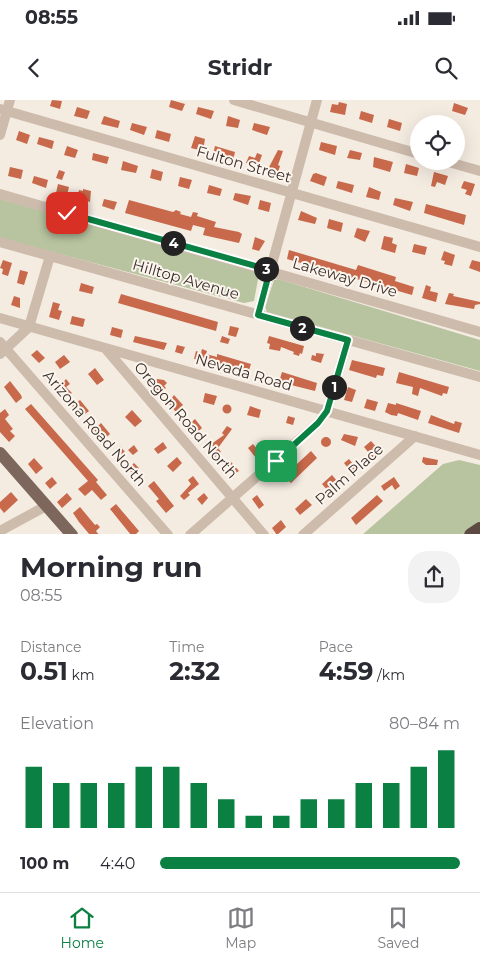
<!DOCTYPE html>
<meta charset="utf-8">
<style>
body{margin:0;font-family:Montserrat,sans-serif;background:#f2f2f3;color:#2b2b33;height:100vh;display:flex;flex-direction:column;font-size:19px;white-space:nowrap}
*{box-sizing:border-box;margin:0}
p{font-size:16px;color:#7c7c81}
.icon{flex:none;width:28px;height:28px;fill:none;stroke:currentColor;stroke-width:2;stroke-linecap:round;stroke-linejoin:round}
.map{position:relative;height:434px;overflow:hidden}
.panel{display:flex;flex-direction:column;background:#fff;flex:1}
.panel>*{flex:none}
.buttons{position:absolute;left:410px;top:15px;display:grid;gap:10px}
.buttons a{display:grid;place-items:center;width:55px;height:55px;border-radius:50%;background:#fff;box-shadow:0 5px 20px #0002;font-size:25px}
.pin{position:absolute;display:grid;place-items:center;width:42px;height:42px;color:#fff;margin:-21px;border-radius:10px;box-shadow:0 2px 8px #0006}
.km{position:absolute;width:25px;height:25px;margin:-12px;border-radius:50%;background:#222;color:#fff;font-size:14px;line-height:25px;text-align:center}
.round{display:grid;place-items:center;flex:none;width:52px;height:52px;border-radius:20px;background:#f2f2f3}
.summary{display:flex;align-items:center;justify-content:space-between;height:85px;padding:0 20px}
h1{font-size:28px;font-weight:700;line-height:38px}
.stats{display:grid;grid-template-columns:repeat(3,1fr);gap:8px;height:85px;padding:5px 20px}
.stats div{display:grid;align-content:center}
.stats b{font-size:25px;font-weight:700}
.stats small{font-size:14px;font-weight:400}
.stats p{font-size:14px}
.chart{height:140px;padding:10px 20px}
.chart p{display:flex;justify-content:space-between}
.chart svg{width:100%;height:90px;margin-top:5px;stroke:#0b8043;stroke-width:6}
ul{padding:0 20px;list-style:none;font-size:16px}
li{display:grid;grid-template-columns:80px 60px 1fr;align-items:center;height:38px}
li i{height:12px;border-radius:6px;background:#0b8043}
.status{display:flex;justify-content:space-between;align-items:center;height:35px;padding:0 25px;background:#fff;direction:ltr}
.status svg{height:14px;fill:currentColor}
header{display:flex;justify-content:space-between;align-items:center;height:65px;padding:0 20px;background:#fff;font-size:22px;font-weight:700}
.tabs{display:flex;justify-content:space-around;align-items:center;height:70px;border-top:1px solid #e1e1e2;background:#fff;font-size:14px;color:#7c7c81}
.tabs a{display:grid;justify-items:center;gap:2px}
.tabs .selected{color:#0b8043}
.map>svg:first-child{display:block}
</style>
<div class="status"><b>08:55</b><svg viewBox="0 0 49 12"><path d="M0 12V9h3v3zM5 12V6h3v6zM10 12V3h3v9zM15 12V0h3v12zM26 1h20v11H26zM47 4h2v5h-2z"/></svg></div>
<header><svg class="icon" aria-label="back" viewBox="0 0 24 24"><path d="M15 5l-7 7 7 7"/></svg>Stridr<svg class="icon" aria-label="search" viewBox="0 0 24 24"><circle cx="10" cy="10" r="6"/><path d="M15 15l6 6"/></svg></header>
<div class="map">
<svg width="480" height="435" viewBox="0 0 480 435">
<rect width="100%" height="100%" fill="#f4ebe1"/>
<path fill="#b8c4a0" d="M0 99 251 169 259 174 254 201 244 203 0 138Z
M278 179 480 240V271L267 212 265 207 274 180Z
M459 360 480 365V424L463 434 362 435 443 364Z"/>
<path fill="#c8694b" d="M52 0 62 1 60 9 50 6Z
M171 0 185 4 182 11 169 7Z
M339 2 347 4 345 15 330 12 332 4 338 5Z
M454 3 468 8 465 15 452 11Z
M77 7 90 11 87 19 74 16Z
M198 7 214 11 211 19 196 14Z
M361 11 374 15 372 23 359 19Z
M104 16 120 21 118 28 101 24Z
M228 16 240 20 238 28 226 26Z
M389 19 402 23 400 31 387 27Z
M132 23 147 27 144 35 130 30Z
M254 23 270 27 267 35 252 30Z
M157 30 171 34 169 42 155 38Z
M19 31 30 35 27 44 16 40Z
M195 36 205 39 203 51 191 48Z
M39 37 54 41 52 49 37 44Z
M321 42 337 46 335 55 319 50Z
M67 46 78 50 75 58 64 55Z
M215 46 235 52 233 60 213 54Z
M278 50 283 51 278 65 280 66 278 72 268 69Z
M350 50 362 53 360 60 347 58Z
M93 53 109 57 107 64 92 60Z
M257 53 262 55 258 66 246 63 249 56 255 58Z
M374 57 393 62 390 72 373 67Z
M123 61 138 66 136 73 121 70Z
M406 64 419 68 417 76 404 73Z
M10 67 23 70 21 79 8 76Z
M152 69 163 72 161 81 150 78Z
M59 70 65 72 62 80 56 78Z
M434 72 448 76 445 85 437 82 435 87 431 86Z
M316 73 327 77 324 86 310 81 313 74Z
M34 76 48 80 46 88 32 83Z
M180 77 192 80 189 89 178 86Z
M338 81 354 85 352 93 336 88Z
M464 81 475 84 471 96 465 94 467 90 461 88Z
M58 84 69 87 67 95 56 93Z
M209 85 222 89 220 96 207 93Z
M369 87 381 92 379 100 366 97Z
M83 89 91 91 90 102 77 98 79 90 83 91Z
M235 93 251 96 248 105 233 100Z
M395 98 413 102 410 111 393 105Z
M104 99 117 102 114 110 102 106Z
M129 100 173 112 176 110 181 112 180 114 191 117 193 112 198 113 197 116 216 122 214 127 239 132 242 134 239 143 203 135 205 128 193 125 191 131 125 113Z
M260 100 271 103 269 112 258 109Z
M426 104 466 115 464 125 424 113Z
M301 111 317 118 315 124 298 120Z
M329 119 343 123 341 132 327 128Z
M357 128 370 131 365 142 354 137Z
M384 136 393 138 392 143 397 145 395 153 381 149Z
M255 137 265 141 259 151 252 149Z
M414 144 427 147 425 155 412 152Z
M289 150 356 170 358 165 396 177 395 181 414 187 412 195 287 159Z
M444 151 455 155 452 166 444 164 445 161 441 160Z
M3 160 12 163 8 176 2 174 3 169 0 168Z
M472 160 480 162V172L469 168Z
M20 170 28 172 24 185 17 183Z
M81 183 94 187 92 194 79 191Z
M426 185 431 187 430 191 438 193 436 202 422 198Z
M449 193 454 194 453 196 480 202V204L475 205 474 209 445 204Z
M121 194 218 222 216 231 118 203Z
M14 196 20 198V208L11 205Z
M53 202 60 204 58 210 62 211 59 220 49 217Z
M72 216 85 219 83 227 70 224Z
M230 226 239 228 236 237 228 235Z
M112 227 123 230 121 238 110 235Z
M135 236 167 243 164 250 133 242Z
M222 236 230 239 228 244 220 242Z
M269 236 304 246 302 254 300 253 299 256 293 254 294 252 281 247 280 251 269 249 270 244 267 243Z
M177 245 185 247 182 254 175 252Z
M202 249 207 251 206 254 217 257V254L251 264 248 273 238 270 239 268 194 259 196 251 201 253Z
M37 250 45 258 39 263 31 255Z
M316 253 324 254 321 263 311 260 312 255 316 256Z
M64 255 70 262 60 269 55 262Z
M352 260 385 268 383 276 377 275 376 278 349 270Z
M95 268 104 280 97 285 88 274Z
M282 272 317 283 315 291 279 282Z
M399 272 449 287 447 294 443 293 442 296 420 288 418 296 412 294 413 287 396 283Z
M66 279 70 284 66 287 72 293 67 297 59 287Z
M157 279 164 280 167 283 164 286 166 288 160 293 151 284Z
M10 281 21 295 22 298 16 303 4 287Z
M348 287 356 290 352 302 344 300Z
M205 293 217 296 214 305 203 302Z
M174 295 183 305 176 312 168 303Z
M367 299 378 302 375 311 364 308Z
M80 300 89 311 81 317 72 306Z
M388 303 396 305V303L421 311 418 320 398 313 397 316 391 315 385 312Z
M31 304 98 380 96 382 107 395 101 400 92 390 85 396 78 389 88 381 25 309Z
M222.5 309a4.5 4.5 0 1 1 9 0a4.5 4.5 0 1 1-9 0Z
M250 306 261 310 259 318 247 315Z
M5 309 9 315 5 319 13 329 10 331 15 336 9 342 0 332V313Z
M132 310 142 321 135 327 125 317Z
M431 315 454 324 455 321 462 323 459 333 428 323Z
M288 316 295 318 293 325 286 323Z
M195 319 202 328 195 334 188 325Z
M101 323 110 334 103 340 94 330Z
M227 326 232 329 218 348 221 352 215 357 207 347 224 335 222 333Z
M344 334 358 337 355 346 341 340Z
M321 342a5 5 0 1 1 10 0a5 5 0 1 1-10 0Z
M371 341 380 351 373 358 364 347Z
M163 342 167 348 158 354 154 349Z
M253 344 261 354 256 358 248 348Z
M134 345 138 351 133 355 128 350Z
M120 346 125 352 118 358 113 352Z
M311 351 317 358 291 383 284 376Z
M177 357 182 363 173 372 167 366Z
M423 357 438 360 437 365H426L422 362Z
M34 358 43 368 36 374 28 364Z
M349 359 356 368 351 372 344 363Z
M231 362 239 371 234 374 227 366Z
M134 363 139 368 133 374 128 369Z
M332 375 338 382 328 391 322 384Z
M193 376 199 384 188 393 190 395 184 400 180 396 191 384 188 380Z
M52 377 57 383 50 389 45 383Z
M394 377 400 386 395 390 392 385 384 391 381 386Z
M154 381 174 406 166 413 156 401 159 399 148 386Z
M11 392 18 400 4 413 0 408V402Z
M67 393 72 399 62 408 57 402Z
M204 393 208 398 202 405 197 399Z
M257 395 264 405 259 409 252 399Z
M377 395 383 401 356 425 351 418Z
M306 399 312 405 300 415 295 409Z
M116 404 139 431 135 435H131L110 409Z
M80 407 95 425 97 424 100 427 96 431 99 435H90L79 422 73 413Z
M281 420 286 427 277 435 272 428Z"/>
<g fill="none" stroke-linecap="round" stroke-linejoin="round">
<path stroke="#cdbbac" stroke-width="10" d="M234 0 419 54
M0 9 480 147
M0 35 10 0
M445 61 480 71
M0 94 480 232
M0 142 480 277
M258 215 317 0
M0 218 480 355
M0 242 168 435
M105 248 264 435
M0 254 29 227 50 156
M0 431 46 406
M190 435 318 323 327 311 348 240
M303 435 415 336"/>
<path stroke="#7d675c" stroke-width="12" d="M0 353 72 435"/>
<path stroke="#5c4a42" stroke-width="14" d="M471 435 480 429"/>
</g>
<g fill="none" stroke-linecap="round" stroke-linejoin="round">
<g stroke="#fff" stroke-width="10">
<path id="route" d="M67 113 270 170 258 215 348 240 327 311 318 323 276 361"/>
</g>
<use href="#route" stroke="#0b8043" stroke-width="6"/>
</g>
<g text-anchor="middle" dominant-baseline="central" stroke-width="4" stroke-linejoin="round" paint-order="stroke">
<g font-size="15" fill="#3b302b" stroke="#fbf5ee">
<text transform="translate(244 64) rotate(16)">Fulton Street</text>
<text transform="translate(345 177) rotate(16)">Lakeway Drive</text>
<text transform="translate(186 179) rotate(16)">Hilltop Avenue</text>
<text transform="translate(244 272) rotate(16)">Nevada Road</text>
<text transform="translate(186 320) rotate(49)">Oregon Road North</text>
<text transform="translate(95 328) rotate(49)">Arizona Road North</text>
<text transform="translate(349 374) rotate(-41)">Palm Place</text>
</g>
</g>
</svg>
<div class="buttons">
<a><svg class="icon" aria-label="locate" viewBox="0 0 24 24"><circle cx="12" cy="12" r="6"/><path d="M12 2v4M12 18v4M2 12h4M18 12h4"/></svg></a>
</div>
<div class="pin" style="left:276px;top:361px;background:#1e9e55"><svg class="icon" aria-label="arrive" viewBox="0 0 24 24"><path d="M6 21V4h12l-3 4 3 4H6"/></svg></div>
<div class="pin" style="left:67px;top:113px;background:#d93025"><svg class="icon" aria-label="check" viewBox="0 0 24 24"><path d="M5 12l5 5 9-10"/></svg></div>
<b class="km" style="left:334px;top:287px">1</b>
<b class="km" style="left:302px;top:228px">2</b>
<b class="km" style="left:266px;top:169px">3</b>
<b class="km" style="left:173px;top:143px">4</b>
</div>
<section class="panel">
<div class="summary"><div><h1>Morning run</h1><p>08:55</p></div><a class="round"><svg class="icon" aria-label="share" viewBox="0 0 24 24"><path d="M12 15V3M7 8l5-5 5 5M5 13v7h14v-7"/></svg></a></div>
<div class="stats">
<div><p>Distance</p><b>0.51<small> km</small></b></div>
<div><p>Time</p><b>2:32</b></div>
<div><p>Pace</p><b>4:59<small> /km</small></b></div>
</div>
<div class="chart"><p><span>Elevation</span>80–84 m</p>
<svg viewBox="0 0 160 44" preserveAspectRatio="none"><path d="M5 44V14M15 44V22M25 44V22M35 44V22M45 44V14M55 44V14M65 44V22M75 44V30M85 44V38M95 44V38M105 44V30M115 44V30M125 44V22M135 44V22M145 44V14M155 44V6"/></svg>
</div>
<ul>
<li><b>100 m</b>4:40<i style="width:100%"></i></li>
</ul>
</section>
<nav class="tabs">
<a class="selected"><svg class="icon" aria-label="home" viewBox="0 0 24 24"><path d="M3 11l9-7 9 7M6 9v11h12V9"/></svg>Home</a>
<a><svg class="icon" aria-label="map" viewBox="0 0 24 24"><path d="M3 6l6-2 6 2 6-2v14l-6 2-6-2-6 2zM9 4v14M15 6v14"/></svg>Map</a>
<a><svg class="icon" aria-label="saved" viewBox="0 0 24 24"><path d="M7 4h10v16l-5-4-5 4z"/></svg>Saved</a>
</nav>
